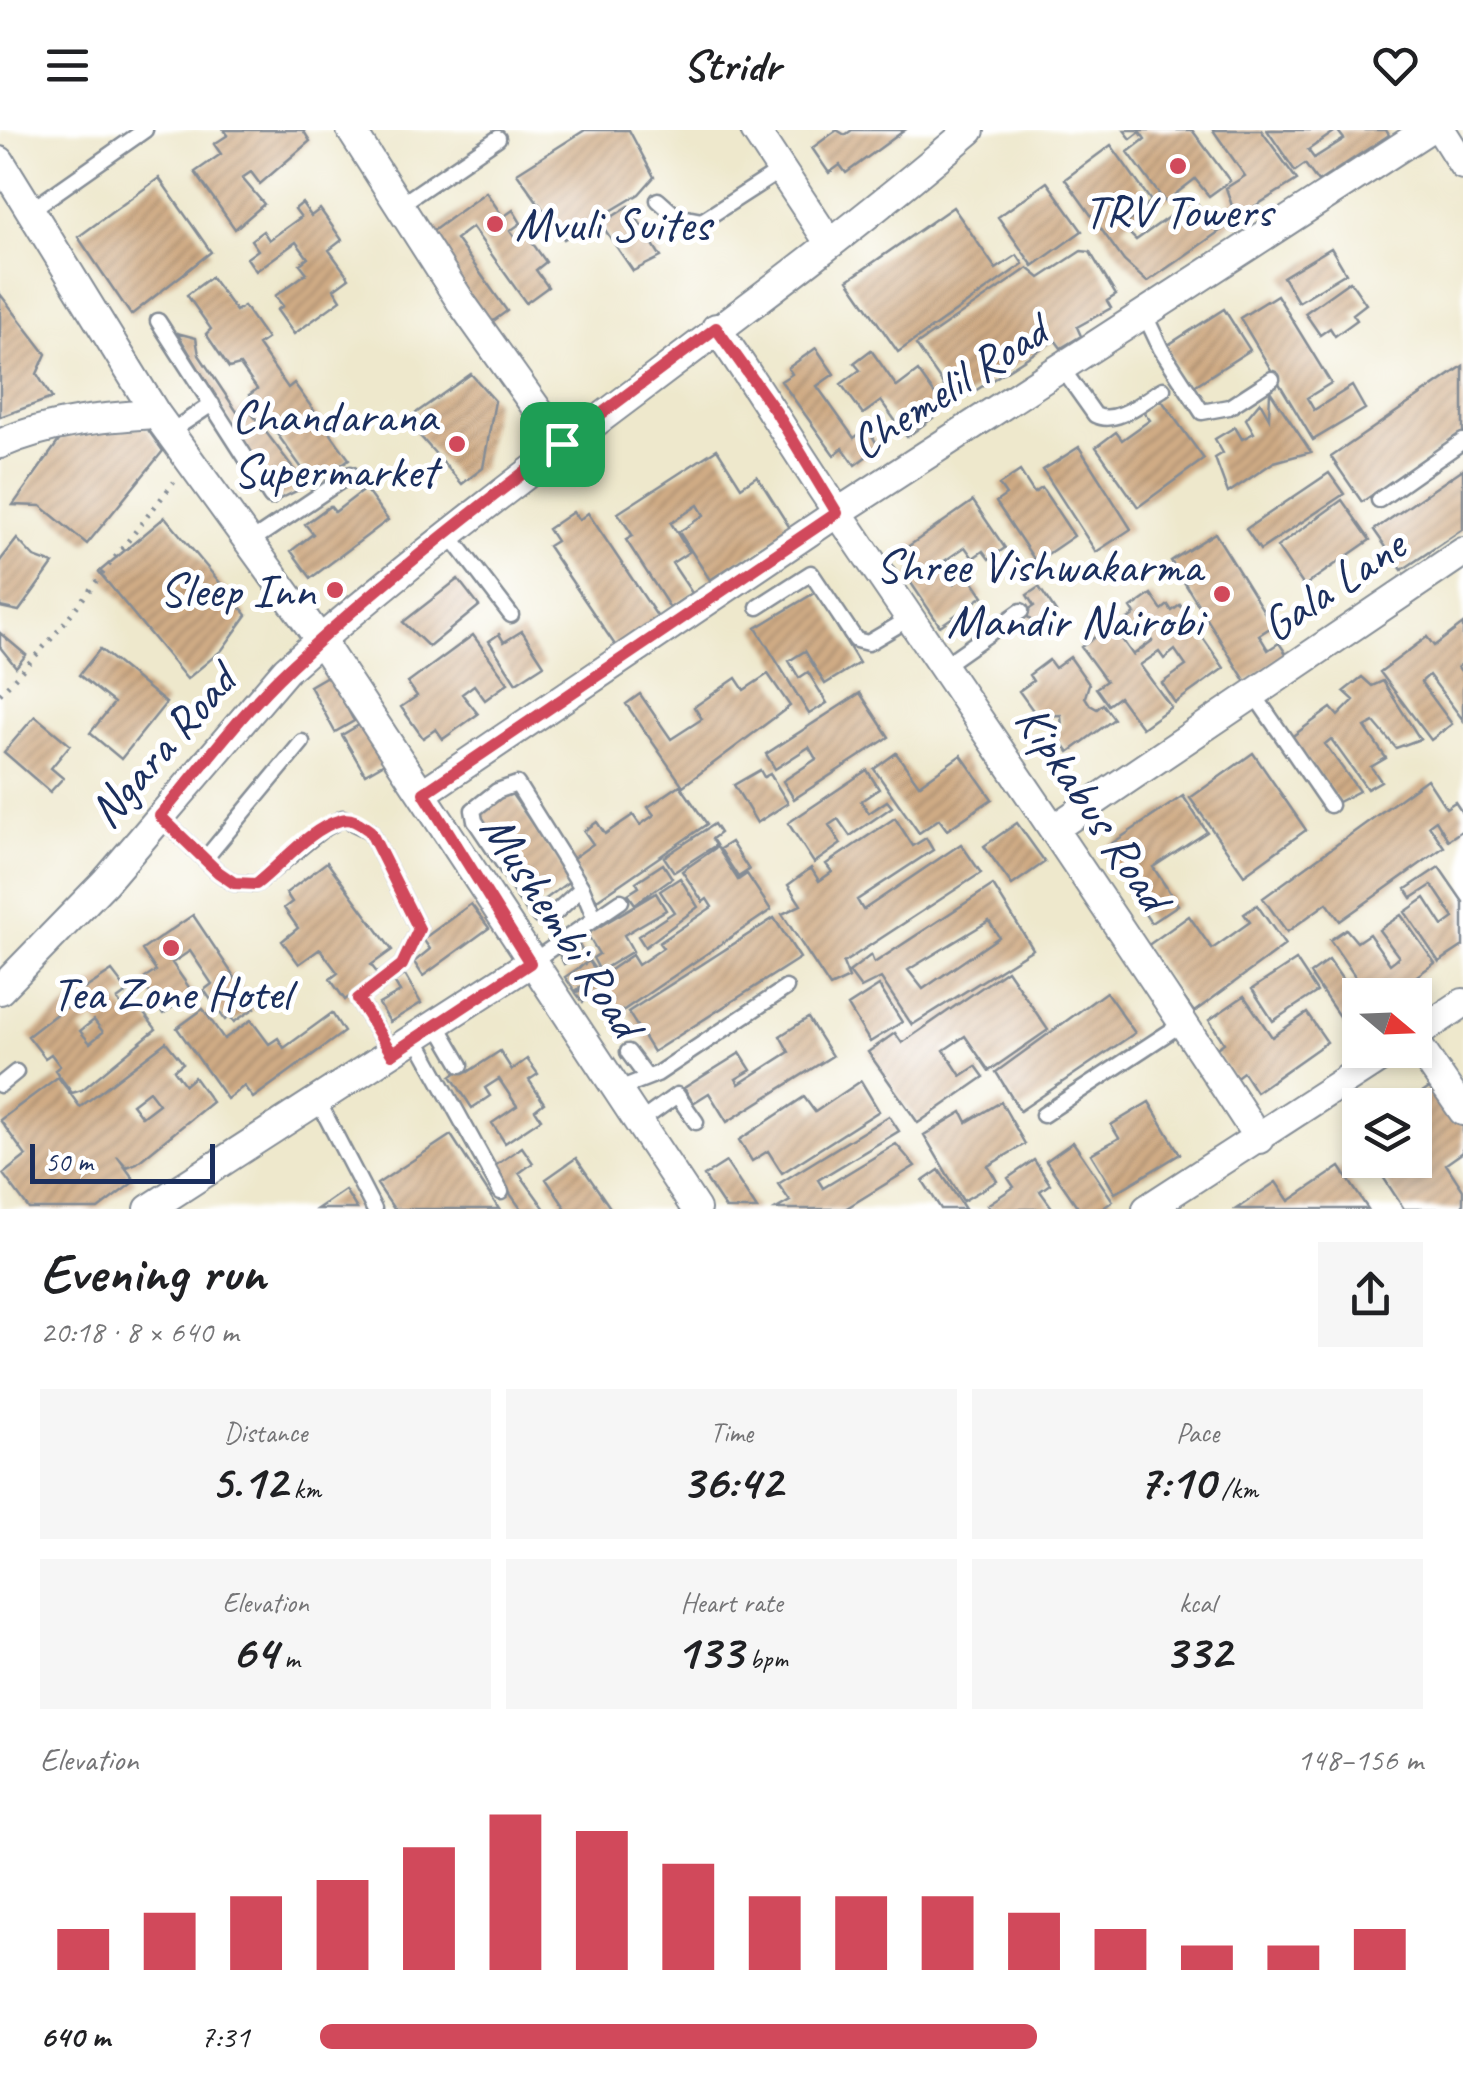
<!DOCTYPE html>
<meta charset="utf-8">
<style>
body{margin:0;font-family:Caveat,sans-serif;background:#f6f6f6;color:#202124;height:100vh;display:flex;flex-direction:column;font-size:38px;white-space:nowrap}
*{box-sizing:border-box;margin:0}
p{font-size:32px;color:#757577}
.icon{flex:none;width:55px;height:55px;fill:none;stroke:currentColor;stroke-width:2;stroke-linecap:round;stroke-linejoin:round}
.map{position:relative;height:1079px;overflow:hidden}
.drawer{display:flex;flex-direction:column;background:#fff;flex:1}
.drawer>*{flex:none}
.needle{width:65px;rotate:109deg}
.tools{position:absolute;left:1342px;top:848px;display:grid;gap:20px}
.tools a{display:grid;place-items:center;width:90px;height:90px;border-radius:0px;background:#fff;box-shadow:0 5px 15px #0003;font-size:50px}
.scale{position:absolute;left:30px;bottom:25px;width:185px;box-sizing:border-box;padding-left:10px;border:5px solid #1b2f5e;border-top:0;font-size:28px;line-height:35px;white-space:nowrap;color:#1b2f5e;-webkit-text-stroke:8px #fff;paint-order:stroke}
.pin{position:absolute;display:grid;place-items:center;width:85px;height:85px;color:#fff;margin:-42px;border-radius:20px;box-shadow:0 5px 15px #0006}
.round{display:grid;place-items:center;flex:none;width:105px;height:105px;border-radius:0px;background:#f6f6f6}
.overview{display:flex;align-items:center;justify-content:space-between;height:170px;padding:0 40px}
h1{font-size:55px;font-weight:700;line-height:75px}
.stats{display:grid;grid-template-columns:repeat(3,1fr);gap:15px;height:170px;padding:10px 40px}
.stats div{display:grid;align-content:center;border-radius:0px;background:#f6f6f6;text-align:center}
.stats b{font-size:50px;font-weight:700}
.stats small{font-size:28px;font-weight:400}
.stats p{font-size:28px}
.chart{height:280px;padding:20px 40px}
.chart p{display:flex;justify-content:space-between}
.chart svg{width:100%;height:180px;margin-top:10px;stroke:#d1495b;stroke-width:6}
ul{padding:0 40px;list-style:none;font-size:32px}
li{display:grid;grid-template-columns:160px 120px 1fr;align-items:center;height:75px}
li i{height:25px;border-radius:12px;background:#d1495b}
header{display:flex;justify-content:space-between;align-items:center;height:130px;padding:0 40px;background:#fff;font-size:45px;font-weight:700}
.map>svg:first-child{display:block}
</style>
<header><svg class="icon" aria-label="menu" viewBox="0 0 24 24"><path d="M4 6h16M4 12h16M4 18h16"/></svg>Stridr<svg class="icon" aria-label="heart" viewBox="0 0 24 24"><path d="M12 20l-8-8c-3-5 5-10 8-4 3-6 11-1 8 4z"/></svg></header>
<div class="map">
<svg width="1463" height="1079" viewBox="0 0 1463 1079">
<defs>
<pattern id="building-hatch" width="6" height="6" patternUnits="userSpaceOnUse" patternTransform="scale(2.5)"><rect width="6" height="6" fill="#d0ac85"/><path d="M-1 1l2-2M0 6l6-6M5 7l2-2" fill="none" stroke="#a88c70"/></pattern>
</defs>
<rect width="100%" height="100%" fill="#fff"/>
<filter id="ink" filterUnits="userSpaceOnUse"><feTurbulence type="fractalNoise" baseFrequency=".01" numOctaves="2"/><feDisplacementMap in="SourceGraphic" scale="20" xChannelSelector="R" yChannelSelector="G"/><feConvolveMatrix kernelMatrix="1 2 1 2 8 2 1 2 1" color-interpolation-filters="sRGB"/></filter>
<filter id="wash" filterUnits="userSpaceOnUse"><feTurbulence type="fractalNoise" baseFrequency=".0048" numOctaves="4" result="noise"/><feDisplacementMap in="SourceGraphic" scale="40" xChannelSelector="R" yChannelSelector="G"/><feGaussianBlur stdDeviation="2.25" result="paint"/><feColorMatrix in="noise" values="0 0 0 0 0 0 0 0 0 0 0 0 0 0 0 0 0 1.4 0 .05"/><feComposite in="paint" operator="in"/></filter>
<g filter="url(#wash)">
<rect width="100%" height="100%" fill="#eee8cc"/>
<g id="blocks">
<path fill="url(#building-hatch)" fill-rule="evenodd" d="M224 0H303L310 11 260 54 251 42 242 48 264 74 235 99 195 42 221 24 214 14 228 5Z
M585 0H629L654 47 639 64 564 109 517 43Z
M837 0 845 5 852 0H905L846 43 840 35 829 43 812 18Z
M1124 0H1192L1230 51 1209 66 1195 49 1165 72 1128 22 1145 9 1140 2 1131 9Z
M1213 0H1261L1297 50 1236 88 1226 58 1245 46Z
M1267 0H1386L1389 5 1318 52 1305 34 1295 41ZM1337 0 1344 9 1314 28 1308 20Z
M1111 15 1151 71 1123 97 1136 110 1194 69 1205 84 1214 78 1221 89 1228 84 1233 92 1147 152 1124 131 1065 49Z
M159 48 211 122 131 185 78 107Z
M1047 52 1082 101 1033 136 998 87Z
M486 62 503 87 513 80 521 93 510 101 517 111 526 104 546 132 536 140 548 157 526 173 472 97 456 109 507 181 485 197 422 109Z
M302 73 311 86 320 79 342 110 329 120 349 148 334 159 341 170 294 204 277 180 283 176 275 166 307 143 300 134 308 128 296 112 256 141 247 128 258 120 251 110 263 101 269 110 301 87 295 79Z
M629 76 661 127 633 141 601 94Z
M953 77 996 139 1017 125 1023 134 898 222 848 150Z
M1331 118 1346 143 1298 172 1283 147Z
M1081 121 1090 122 1116 165 1107 171 1111 178 1077 197 1081 206 1061 218 1055 210 956 273 916 215 1028 138 1040 148Z
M211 147 236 181 244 176 267 209 258 215 288 258 294 253 349 329 314 355 249 265 257 259 240 235 229 238 206 204 211 199 187 165Z
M1350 151 1366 174 1353 184 1357 190 1335 206 1330 198 1320 205 1305 183Z
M0 164 46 224 37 244 52 268 0 287Z
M1277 165 1331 253 1307 268 1314 280 1352 256 1365 279 1313 310 1240 188Z
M1224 179 1250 220 1191 258 1165 217Z
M177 203 196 208 199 225 237 282 246 276 307 356 278 370Z
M816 218 834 244 817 256 854 308 867 298 879 317 855 335 843 318 834 325 781 251 792 244 788 238Z
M871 220 897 257 918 241 945 279 907 307 881 271 863 284 841 254 860 240 854 233Z
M1463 236V303L1362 372 1331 327Z
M471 244 495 271 483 338 462 354 406 290Z
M1270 261 1311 322 1274 332 1228 363 1215 328 1223 323 1215 309 1235 297 1242 309 1254 303 1246 289 1260 272 1269 288Z
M1160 268 1204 329 1138 377 1096 317 1116 302 1122 310 1150 290 1143 281Z
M146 297 163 321 87 414 41 376 13 375 61 308Z
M1079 317 1131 399 1096 422 1043 340Z
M717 319 741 357 757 346 790 398 710 450 679 402 704 385 698 375 671 393 689 422 672 433 692 463 670 478 626 410 633 406 618 383Z
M1463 339V399L1402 440 1374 400Z
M1020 341 1034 363 1042 358 1074 406 1036 432 996 372 1006 365 999 355Z
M1329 343 1344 364 1260 420 1246 399Z
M365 359 388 390 311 448 291 421 313 404 305 394 330 376 335 382Z
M1342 370 1370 410 1304 456 1277 417Z
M973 371 1005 418 989 429 983 421 973 428 965 417 940 434 953 454 968 444 983 466 940 496 907 447 916 440 903 420Z
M573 382 579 390 588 383 659 489 617 518 548 416 556 411 548 399Z
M165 387 247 485 222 520 187 549 99 442Z
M1215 403 1273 496 1259 505 1268 520 1279 513 1287 525 1246 552 1171 431Z
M17 409 34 427 53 434 19 481 0 477V431Z
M458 449 479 476 429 517 403 492Z
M1039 457 1056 482 1034 496 1025 482 1034 476 1027 465Z
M816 462 859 533 825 554 805 521 789 531 799 548 808 542 827 573 809 584 756 498Z
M1151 464 1162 480 1168 475 1172 481 1180 475 1224 538 1175 573 1162 553 1186 536 1175 520 1164 529 1159 522 1140 535 1171 577 1142 598 1119 567 1108 575 1096 558 1106 551 1081 517 1112 495 1133 525 1152 511 1142 496 1126 507 1118 496 1135 484 1131 478Z
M1463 494V533L1458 537 1463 544V590L1429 545 1421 552 1452 594 1431 610 1380 542 1427 507 1434 516Z
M522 501 544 535 516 553 489 511 499 504 504 512Z
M0 503 26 525 16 537 0 517Z
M473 505 508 553 485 570 474 555 462 564 478 584 443 609 436 599 423 608 401 577 417 566 408 553Z
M100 519 166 573 121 629 90 603 114 573 79 545Z
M1070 527 1089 554 1085 567 1090 575 1097 579 1103 574 1114 589 1069 622 1055 603 1062 598 1061 585 1037 586 1019 561 1033 551 1029 545 1049 530 1055 538Z
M768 544 790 576 683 656 626 574 640 564 671 609 702 589 694 577 736 548 744 560Z
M329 545 354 591 335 602 310 556Z
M1362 547 1372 556 1383 551 1420 609 1396 618 1374 592 1365 597 1386 628 1371 637 1381 651 1367 659 1331 609 1325 614 1359 661 1338 672 1290 608 1331 578 1338 586 1354 570 1344 561Z
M860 563 889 607 794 669 783 651 816 629 809 617 775 639 766 624Z
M35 586 70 615 51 638 63 648 50 662 4 622Z
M364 592 386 632 365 644 342 605Z
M896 623 919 655 961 625 992 669 947 700 939 689 919 703 874 639Z
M1253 623 1306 700 1244 745 1190 668Z
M760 640 764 647 770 644 788 673 757 693 734 655Z
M867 640 879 659 861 671 869 683 887 671 892 677 850 706 838 689 829 695 841 714 814 733 788 693Z
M1427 649 1446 678 1455 672 1463 684V700L1448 710 1436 690 1429 695 1444 717 1340 791 1327 773 1287 802 1263 768Z
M680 655 707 694 597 770 569 731 593 714 584 701 597 692 605 704 633 685 640 695 654 685 648 677Z
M509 660 571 750 539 774 476 683Z
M1183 666 1207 702 1153 737 1178 775 1151 793 1102 720Z
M895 688 913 716 926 708 933 720 857 770 863 780 961 714 981 743 843 833 849 848 830 857 782 784 801 775 788 755 811 738 819 751 832 742 826 734Z
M1017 693 1045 732 1012 755 984 716Z
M714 694 720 703 712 709 716 715 674 742 664 727Z
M731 712 749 740 738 747 720 719Z
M717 717 738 750 747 744 771 780 615 886 599 861 583 872 576 863 632 825 638 835 663 818 659 813 712 777 707 769 703 772 682 741Z
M327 732 392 820 371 835 379 845 345 870 330 849 338 843 320 819 299 834 282 811 298 798 284 778 292 772 286 763Z
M663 734 672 748 635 774 628 764 639 757 636 752Z
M1439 737 1463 772V816L1439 832 1405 782 1425 768 1443 796 1454 788 1432 755 1412 768 1406 759Z
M680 748 698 777 645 817 638 806 674 782 660 761Z
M993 755 1033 819 912 895 881 848 861 858 849 842 871 825 874 833ZM989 791 999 807 923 859 908 840Z
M656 763 666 780 624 805 633 821 600 841 593 828 599 824 587 804Z
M471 774 489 798 423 846 414 832 430 819 423 809Z
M1257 775 1285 815 1194 882 1147 816 1189 786 1212 819 1250 792 1244 784Z
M193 785 255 878 234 892 230 886 225 890 204 860 212 854 190 821 172 833 193 863 163 884 146 857 149 854 145 848 156 841 142 820Z
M1401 785 1435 833 1390 865H1360V888L1347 898 1310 844 1329 830 1347 856 1357 849 1330 810 1346 799 1357 812 1369 804 1390 834 1399 827 1379 800Z
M774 788 800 828 653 922 628 882Z
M577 811 584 824 564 834 558 822Z
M1296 830 1317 862 1273 891 1252 859Z
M589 831 599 845 575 861 565 847Z
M1007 840 1048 900 989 941 965 906 944 920 961 946 976 936 984 947 918 993 868 922 895 903 902 913Z
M112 841 128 862 117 870 128 884 138 876 156 899 82 960 72 963 55 940 60 936 51 924 45 928 28 906 77 868 75 865ZM94 890 103 902 90 913 80 901Z
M405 845 421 873 390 892 379 874 400 862 394 852Z
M879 856 902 892 870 912 848 876Z
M1106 862 1135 903 1020 981 996 942Z
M1244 866 1272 907 1307 883 1327 912 1256 962 1243 942 1234 949 1214 920 1224 913 1209 890Z
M203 879 224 909 251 890 269 914 278 908 284 918 332 883 344 902 253 968 244 956 227 969 177 898Z
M808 888 832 926 727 992 709 963 693 973 684 958 740 923 751 940 736 949 739 954 789 922 780 906Z
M166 912 183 933 174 940 185 955 194 947 212 972 137 1033 127 1037 117 1026 135 1051 98 1079H29L3 1044 26 1026 0 990 58 947 80 977ZM149 961 159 974 142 987 132 974Z
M500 921 512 940 527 929 538 944 529 950 544 973 535 980 541 989 505 1013 492 993 517 976 499 949 485 958 490 966 472 978 451 946 464 937 468 942Z
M861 951 879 981 782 1043 768 1021 752 1031 739 1010 804 967 815 982Z
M1440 951 1463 987V1022L1446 1034 1463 1060V1079H1404L1372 1030H1415V975H1404Z
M1001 972 1025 1014 988 1036 997 1051 963 1071 924 1005 962 982 967 992Z
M1149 972 1180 1024 1115 1063 1091 1024 1119 1008 1111 995Z
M889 986 899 1001 818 1050 823 1058 896 1014 915 1036 845 1079H776L790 1071 778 1054Z
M451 1005 499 1079H394L377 1054Z
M1073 1012 1113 1071 1102 1079H1079L1046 1031Z
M522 1017 533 1033 519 1043 545 1079H521L492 1038Z
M576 1028 611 1079H566L546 1049Z
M1034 1030 1050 1054 1040 1061 1053 1079H990L987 1075 1014 1057 1008 1048Z
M726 1032 757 1079H726L704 1046Z
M1340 1037 1368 1079H1236L1276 1052 1289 1071Z
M939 1040 965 1079H941L923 1051Z
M345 1060 357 1079H317Z"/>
</g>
</g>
<g filter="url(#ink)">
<use href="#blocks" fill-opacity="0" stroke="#848c95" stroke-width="2.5"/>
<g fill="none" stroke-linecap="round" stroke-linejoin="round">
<g stroke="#848c95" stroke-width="19">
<path id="lane" d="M658 70 676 86 702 91 781 40
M400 75 498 8
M31 80 145 0
M1144 183 1161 219 1202 282 1229 277 1272 249
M158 191 271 367
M1061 237 1095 285C1117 296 1144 270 1163 259
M170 302 212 274
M1379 370 1463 311
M449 404 511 485
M250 412 351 344
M758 477 811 443 856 510 868 513 910 488
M943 536 1021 481
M1253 563 1330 675
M160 686 218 742 234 753 256 754 322 700 343 688 370 701 419 799 402 835 358 869 392 924
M205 729 302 612
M582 758 556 782 539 786 475 691 473 680 497 661 517 654 582 758 595 789
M530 833 621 771
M437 894 461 935
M416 908 501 1062
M628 922 645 945
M0 955 16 942
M616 960 657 944 786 858
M318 971 374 1079
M1043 985 1183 893
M638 993 677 965 696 992"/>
</g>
<g stroke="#848c95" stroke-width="32">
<path id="street" d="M351 0 463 175 562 314
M755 0 830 114
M1441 0 1463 35
M0 31 156 284 320 510 696 1079
M716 198C760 260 798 325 841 387 982 594 1123 800 1259 1009
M0 314C48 292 104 287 156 284
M423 663 837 383 1427 0
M1055 698 1463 422
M0 860 105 752 286 540 320 510C530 330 761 179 970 0
M1415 905 1463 873
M1415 911 1463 981
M149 1079 530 833
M1147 1079 1392 920"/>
</g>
<path stroke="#848c95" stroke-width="5" stroke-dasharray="2.5 8" stroke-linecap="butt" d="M0 564 53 507 174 352"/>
<use href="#lane" stroke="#fff" stroke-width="14"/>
<use href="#street" stroke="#fff" stroke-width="28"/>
</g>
</g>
<g fill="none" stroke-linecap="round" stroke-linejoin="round" filter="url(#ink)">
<g stroke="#fff" stroke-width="20">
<path id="route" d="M716 198 776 282 837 383 424 663 530 833 392 924 358 869 402 835 419 799 370 701C361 695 353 687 341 690 310 698 281 735 256 754L234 753 218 742 160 686C202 637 242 582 289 538 422 414 571 307 716 198Z"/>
</g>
<use href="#route" stroke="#d1495b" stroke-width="12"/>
</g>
<g fill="#d1495b" stroke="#fff" stroke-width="4">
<circle cx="1178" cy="36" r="10"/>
<circle cx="495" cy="94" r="10"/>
<circle cx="457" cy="314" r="10"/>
<circle cx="335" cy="460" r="10"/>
<circle cx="1222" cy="464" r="10"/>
<circle cx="171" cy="818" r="10"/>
</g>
<g text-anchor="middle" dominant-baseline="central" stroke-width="10" stroke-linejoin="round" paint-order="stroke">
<g font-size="48" fill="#1b2f5e" stroke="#fff" text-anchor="end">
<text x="1178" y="81" text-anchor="middle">TRV Towers</text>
<text x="515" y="94" text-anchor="start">Mvuli Suites</text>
<text x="437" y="286">Chandarana<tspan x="437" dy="55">Supermarket</tspan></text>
<text x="1202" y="436">Shree Vishwakarma<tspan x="1202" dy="55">Mandir Nairobi</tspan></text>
<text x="315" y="460">Sleep Inn</text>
<text x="171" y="863" text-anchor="middle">Tea Zone Hotel</text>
</g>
<g font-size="48" fill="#1b2f5e" stroke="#fff">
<text transform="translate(948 257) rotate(-33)">Chemelil Road</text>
<text transform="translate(1333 455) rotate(-34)">Gala Lane</text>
<text transform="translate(162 616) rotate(-49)">Ngara Road</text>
<text transform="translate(1093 677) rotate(56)">Kipkabus Road</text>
<text transform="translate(562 795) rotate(57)">Mushembi Road</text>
</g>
</g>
</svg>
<div class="tools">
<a><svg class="needle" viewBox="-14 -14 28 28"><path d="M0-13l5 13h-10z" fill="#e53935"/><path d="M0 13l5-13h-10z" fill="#757577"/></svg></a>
<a><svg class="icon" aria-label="layers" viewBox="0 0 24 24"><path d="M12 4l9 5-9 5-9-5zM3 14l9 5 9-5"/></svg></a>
</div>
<div class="scale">50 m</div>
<div class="pin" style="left:562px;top:314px;background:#1e9e55"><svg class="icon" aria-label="arrive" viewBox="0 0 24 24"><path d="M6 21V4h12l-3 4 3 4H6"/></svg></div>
</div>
<section class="drawer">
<div class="overview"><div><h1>Evening run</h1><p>20:18 · 8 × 640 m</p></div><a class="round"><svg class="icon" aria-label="share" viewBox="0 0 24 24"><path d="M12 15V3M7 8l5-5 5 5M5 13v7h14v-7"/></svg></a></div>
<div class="stats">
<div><p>Distance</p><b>5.12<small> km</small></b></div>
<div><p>Time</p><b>36:42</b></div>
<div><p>Pace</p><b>7:10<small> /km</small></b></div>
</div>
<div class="stats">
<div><p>Elevation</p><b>64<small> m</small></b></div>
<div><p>Heart rate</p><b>133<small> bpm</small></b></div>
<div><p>kcal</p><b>332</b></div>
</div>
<div class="chart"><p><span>Elevation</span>148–156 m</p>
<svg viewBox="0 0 160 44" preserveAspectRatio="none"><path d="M5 44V34M15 44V30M25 44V26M35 44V22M45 44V14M55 44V6M65 44V10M75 44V18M85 44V26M95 44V26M105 44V26M115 44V30M125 44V34M135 44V38M145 44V38M155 44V34"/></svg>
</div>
<ul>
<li><b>640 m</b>7:31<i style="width:65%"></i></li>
</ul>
</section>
